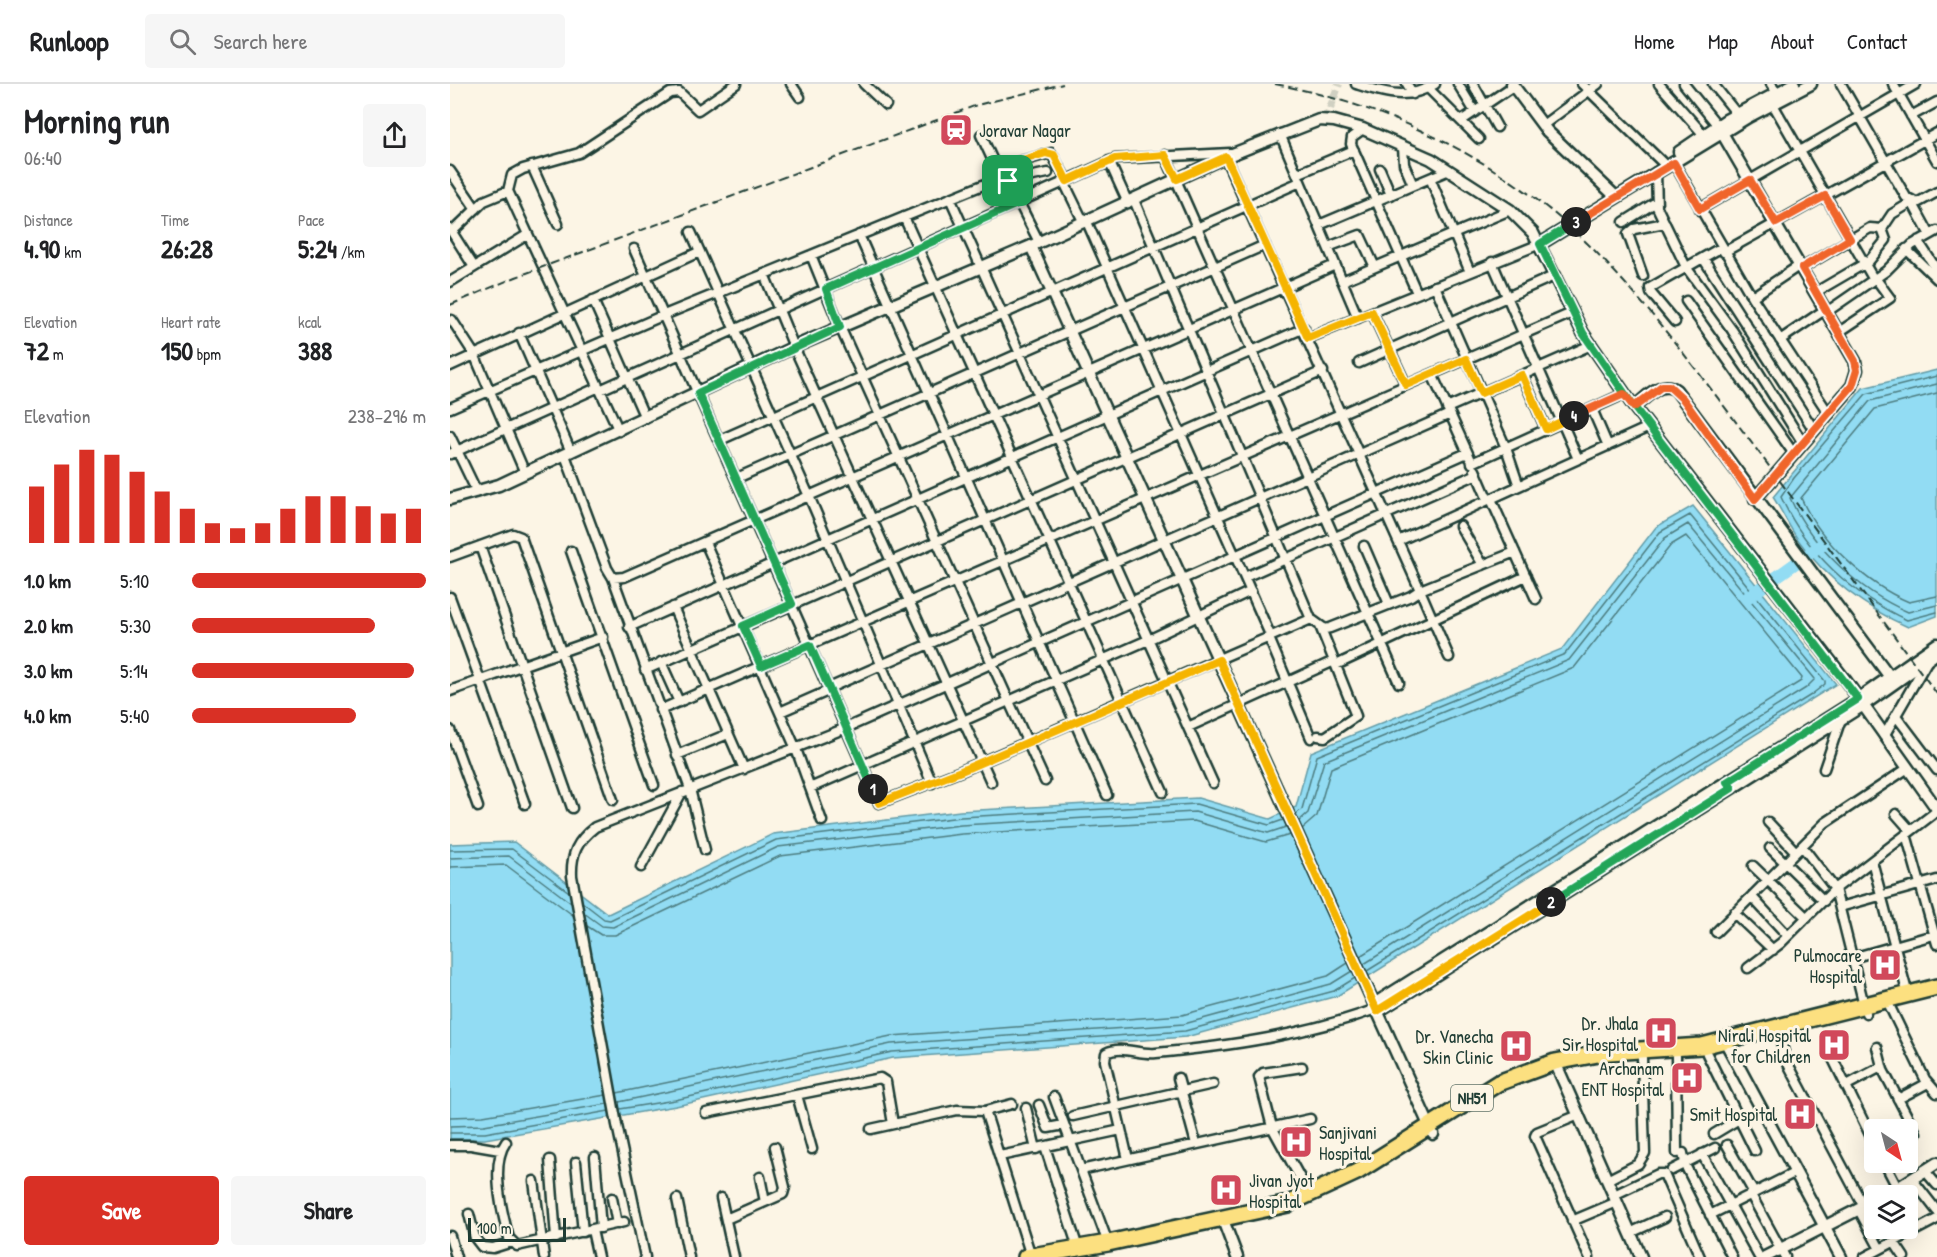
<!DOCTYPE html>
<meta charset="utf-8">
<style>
body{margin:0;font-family:"Patrick Hand",sans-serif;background:#f6f6f6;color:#202124;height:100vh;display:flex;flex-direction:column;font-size:22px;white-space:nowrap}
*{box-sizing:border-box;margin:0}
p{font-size:20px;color:#757577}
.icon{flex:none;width:33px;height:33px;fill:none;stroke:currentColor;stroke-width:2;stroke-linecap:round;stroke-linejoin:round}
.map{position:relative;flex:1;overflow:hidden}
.sheet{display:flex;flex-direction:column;background:#fff;width:450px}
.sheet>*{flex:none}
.needle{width:39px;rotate:144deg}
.buttons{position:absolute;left:1414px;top:1035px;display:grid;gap:12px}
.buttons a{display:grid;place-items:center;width:54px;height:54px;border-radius:6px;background:#fff;box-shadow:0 6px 24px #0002;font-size:30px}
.scale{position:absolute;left:18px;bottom:15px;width:98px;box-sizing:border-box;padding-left:6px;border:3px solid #1f3d34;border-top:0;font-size:16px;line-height:21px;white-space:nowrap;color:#1f3d34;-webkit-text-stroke:4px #fcf5e5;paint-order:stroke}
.pin{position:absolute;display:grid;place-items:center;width:51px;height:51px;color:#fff;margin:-26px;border-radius:12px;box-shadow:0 3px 9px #0006}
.km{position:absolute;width:30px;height:30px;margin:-15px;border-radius:50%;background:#222;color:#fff;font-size:16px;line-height:30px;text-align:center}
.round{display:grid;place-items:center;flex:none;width:63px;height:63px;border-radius:6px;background:#f6f6f6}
.summary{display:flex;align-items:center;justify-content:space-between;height:102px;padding:0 24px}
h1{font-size:33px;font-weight:800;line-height:45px}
.metrics{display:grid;grid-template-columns:repeat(3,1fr);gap:9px;height:102px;padding:6px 24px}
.metrics div{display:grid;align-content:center}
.metrics b{font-size:26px;font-weight:800}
.metrics small{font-size:16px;font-weight:400}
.metrics p{font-size:16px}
.chart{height:168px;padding:12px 24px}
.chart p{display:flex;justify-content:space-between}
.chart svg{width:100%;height:108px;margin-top:6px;stroke:#d93025;stroke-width:6}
.button{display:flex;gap:12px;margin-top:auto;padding:12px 24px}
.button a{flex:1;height:69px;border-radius:6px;background:#d93025;color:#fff;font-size:24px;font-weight:800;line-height:69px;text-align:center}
.button a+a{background:#f6f6f6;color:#202124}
ul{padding:0 24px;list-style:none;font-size:20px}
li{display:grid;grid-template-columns:96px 72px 1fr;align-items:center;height:45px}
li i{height:15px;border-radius:8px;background:#d93025}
header{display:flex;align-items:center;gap:36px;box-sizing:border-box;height:84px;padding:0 30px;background:#fff;border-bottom:2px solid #e0e0e0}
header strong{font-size:28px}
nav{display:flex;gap:33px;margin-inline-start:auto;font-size:21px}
.search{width:420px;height:54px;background:#f6f6f6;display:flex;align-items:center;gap:15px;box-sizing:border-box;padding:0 21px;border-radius:6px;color:#757577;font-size:22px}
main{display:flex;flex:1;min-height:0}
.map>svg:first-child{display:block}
</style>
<header>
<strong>Runloop</strong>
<div class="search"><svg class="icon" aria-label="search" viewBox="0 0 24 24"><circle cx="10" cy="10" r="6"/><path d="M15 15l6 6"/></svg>Search here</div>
<nav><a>Home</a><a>Map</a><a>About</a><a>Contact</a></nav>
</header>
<main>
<section class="sheet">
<div class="summary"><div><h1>Morning run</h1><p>06:40</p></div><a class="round"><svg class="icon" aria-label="share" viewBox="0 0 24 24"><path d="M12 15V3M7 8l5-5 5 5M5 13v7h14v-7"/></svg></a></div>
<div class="metrics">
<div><p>Distance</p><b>4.90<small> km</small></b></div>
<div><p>Time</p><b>26:28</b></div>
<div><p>Pace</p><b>5:24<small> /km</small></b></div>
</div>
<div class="metrics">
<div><p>Elevation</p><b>72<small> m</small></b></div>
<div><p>Heart rate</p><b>150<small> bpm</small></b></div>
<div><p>kcal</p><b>388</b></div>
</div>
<div class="chart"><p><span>Elevation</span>238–296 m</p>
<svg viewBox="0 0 160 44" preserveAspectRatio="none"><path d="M5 44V21M15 44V12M25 44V6M35 44V8M45 44V15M55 44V23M65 44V30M75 44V36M85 44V38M95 44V36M105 44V30M115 44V25M125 44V25M135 44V29M145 44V32M155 44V30"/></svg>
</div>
<ul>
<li><b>1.0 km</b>5:10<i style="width:100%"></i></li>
<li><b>2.0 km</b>5:30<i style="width:78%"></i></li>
<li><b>3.0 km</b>5:14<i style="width:95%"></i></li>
<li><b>4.0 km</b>5:40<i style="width:70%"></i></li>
</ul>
<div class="button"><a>Save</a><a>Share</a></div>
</section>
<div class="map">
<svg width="1487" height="1173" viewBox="0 0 1487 1173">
<rect width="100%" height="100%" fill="#fcf5e5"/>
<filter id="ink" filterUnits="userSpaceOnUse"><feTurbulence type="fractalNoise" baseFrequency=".0167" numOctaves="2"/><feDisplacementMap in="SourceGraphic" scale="12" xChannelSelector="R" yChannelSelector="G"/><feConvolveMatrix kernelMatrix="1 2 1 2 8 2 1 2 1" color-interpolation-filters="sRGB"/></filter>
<g filter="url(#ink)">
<path fill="#92dcf3" stroke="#649ca7" stroke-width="1.5" d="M1487 286V532L1458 543C1417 525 1375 494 1349 457 1339 443 1332 427 1323 413L1413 304Z
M1243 422 1386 600 887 912 736 953 443 974 226 1022 35 1055H0V760L64 758 158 830 323 750 510 727 748 714 820 735 846 723 861 668 1112 565 1206 443Z"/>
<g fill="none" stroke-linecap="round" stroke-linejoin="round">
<path stroke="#4d7d80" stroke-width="1.5" d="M1487 292 1416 310 1344 394 1331 413C1355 467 1403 512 1457 536L1487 528
M1487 300 1420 317 1340 414C1362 463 1409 507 1458 528L1487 521
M1487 309 1425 325 1351 414C1370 457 1416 500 1459 518L1487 512
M846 730 852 725 867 672 1115 570 1210 448 1240 431 1375 597V600L1361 611 917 887
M849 737 858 729 874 677 1119 576 1215 454 1238 440 1365 595 1356 604 914 880
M852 745 867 732 881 684 1124 584 1221 461 1236 452 1352 594 1351 597 910 872
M0 766 62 765 119 808
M0 774 59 772 121 819
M0 783 56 781 124 832
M132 818 154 835 160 836 326 756 511 733 746 720 819 741 833 736
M134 829 152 842 163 843 328 763 511 741 745 728 818 749 836 743
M137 842 151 851H165L330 772 512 750 744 737 816 758 840 751
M167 1009 441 952 732 931 878 892 898 879
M169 1018 441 960 734 940 881 900 902 887
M170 1025 225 1016 442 968 735 947 884 907 905 894
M0 1033 33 1032 156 1011
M0 1042 34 1041 157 1020
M0 1049H35L159 1027"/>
<path stroke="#92dcf3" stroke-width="12" d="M1297 514 1371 461"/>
<path stroke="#d0d0c2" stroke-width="8" stroke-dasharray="8 4" stroke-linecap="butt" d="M876 36 889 0"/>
<g stroke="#1f3d34" stroke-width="13">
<path id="street" d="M341 0 350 13
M414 0 436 21
M906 0C935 9 957 17 985 0
M957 0 963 10
M1008 0 1025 28
M1023 0 1047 43
M1132 0 1215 81
M1209 0 1254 51
M1234 0 1268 42
M1263 0 1287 30
M1321 0 1330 12
M1391 0 1456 113 1467 119 1487 108
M1443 0 1487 77
M978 4 1029 55
M1321 17 1424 196
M1461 32 1487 18
M1011 37 1063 2
M1093 41 1148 0
M913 45 902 53 901 60 967 209
M830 50 908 234
M531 51 548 88
M953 63 954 80 963 101
M715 71 949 599
M659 77 678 119
M1224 79 1302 213 1379 330
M82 82 108 140
M546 84 601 69 617 97
M930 85 941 111
M0 87 26 125
M1206 88 1207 123 1236 183 1282 246 1353 359
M847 90 904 66
M980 94 1020 188
M558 97 598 89
M614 98 634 139
M500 114 763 699
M684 116 861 535
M1250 125 1466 0
M454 133 713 708
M637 138 821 553
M1174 138 1206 118
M869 141 999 86
M0 145 24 183
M2 148 34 117 58 107
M241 148 359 412 482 699
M409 151 657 711
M1468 157 1487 186
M878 163 910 151 925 183
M184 165 429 719 511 687 861 535 875 545 880 544 961 512 970 506 775 73
M1456 165 1487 195
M1274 168 1487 49
M361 171 390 243 595 697
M1253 174 1364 346
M1042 178 1128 375
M1352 184 1420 144 1432 145
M314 190 344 263 541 698
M1193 192 1178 150 1184 145 1215 139
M892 197 1060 126
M0 198 77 151
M985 202 1056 364 1069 402
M1366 208 1419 177 1436 156 1432 145 1442 130 1462 118 1480 151
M1302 213 1350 181
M143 216 195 334
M1236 217 1344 370
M1378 227 1436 187 1462 161 1487 147
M922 228 956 301
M2 236 24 270 75 389
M1225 238 1201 209 1200 204 1272 163
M1389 248 1440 214 1426 195
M69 249 121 368
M858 254 1090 160
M1330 256 1376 225
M909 279 1106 191
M0 282 249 168
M982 290 1020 374
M1072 291 1096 345
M150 306 665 75 780 69
M0 324 214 231 550 94 558 97 589 158
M997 324 1141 261
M1142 325 1158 362
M169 347 58 107 62 91 73 85 129 69 220 9 229 8 248 26 286 0
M0 352 27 408
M270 356 850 98
M0 370 149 303
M115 371 157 484 163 494 174 493 885 181
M1022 379 1174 310
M1025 386 1038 416
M287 394 815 161
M1041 415 1086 515
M1010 442 1033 481
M948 457 1199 343
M255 458 346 665 372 737
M30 462 122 724
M914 462 939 520
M121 467 204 701
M0 473 63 450 71 453 163 716
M795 493 1027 390
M163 494 240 705 255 766
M0 513 75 720
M223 523 294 685
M179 543 854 244
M819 554 861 654
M999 573 970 506 1065 468
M211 578 229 618
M886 581 1076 492
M195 586 873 287
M379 604 1000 330
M0 607 153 553
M210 626 1122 229
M330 628 380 606
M1447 633 1487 686
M738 643 884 577
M0 646 28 723
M868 652 875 653 906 632 870 542
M1434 652 1479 574
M227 671 278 650
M1374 685 1391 635
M360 704 698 556 801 507
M1446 730 1461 747
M1318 738 1346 768
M1456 750 1487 860
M1352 762 1385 805 1416 929
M1320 764 1374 817
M1422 777 1458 911
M1303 782 1357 834
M191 783 232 708
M1302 813 1338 852
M1390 823 1487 796
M1284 829 1323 866
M1266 848 1375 739 1458 684
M1402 874 1487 850
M1298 884 1331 859 1385 805 1487 727
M1440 923 1475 995 1487 1009
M1327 945 1337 978 1414 1123
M1427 963 1433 986 1466 1049
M1257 970 1305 1067
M1381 971 1425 1061
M1226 972 1227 1069
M852 983 813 989 809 993 822 1043 860 1112
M728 994 746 1060
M1395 1002 1431 983
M347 1011 362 1065
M604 1013 658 1159
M1448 1015 1478 999
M589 1021 598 1044 614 1041
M576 1024 586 1065
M535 1027 562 1020
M256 1029 430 994 436 998 443 1040
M1129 1031 1087 1048 1085 1052 1139 1173
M623 1032 763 1000
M421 1045 507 1026 535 1027 581 1172
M1264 1050 1289 1035
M56 1058C40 1080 52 1129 59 1154L67 1162 174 1138
M0 1061H21L50 1066
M1277 1061 1304 1109
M595 1063 628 1164
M1233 1069 1235 1079
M1252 1070 1309 1173
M550 1072 671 1046
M145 1073 151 1144
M678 1075 655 977 656 969C671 961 689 971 706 969 781 962 855 951 926 925
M100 1076 106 1154
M126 1078 133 1148
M1434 1078 1448 1105
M1234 1079 1282 1173
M631 1086 860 1035
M1222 1086 1265 1064
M1475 1087 1487 1101
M310 1093 315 1118
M1462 1095 1487 1127
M1157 1096 1188 1080 1195 1069 1192 974
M84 1097 94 1173
M1164 1111 1208 1090H1214L1250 1173
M1301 1111 1335 1173
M162 1114 167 1140
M271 1114 284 1173
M227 1115 239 1173
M1409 1126 1430 1165
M19 1130 25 1154 32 1163 43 1164 62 1158
M1260 1131 1346 1088
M276 1135 333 1110 335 1103 325 1063
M1122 1137 1167 1118
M142 1146 148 1173
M1180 1149 1215 1133
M0 1152 6 1173
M1444 1158 1454 1173
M195 1173 167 1041 122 792C121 770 127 757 145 743L396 644 1017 369
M1415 1173 1487 1135"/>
</g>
<g stroke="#1f3d34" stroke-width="15">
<path id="secondary" d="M1062 0 1097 47 1165 112
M1268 42 1405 277 1407 286 1402 302 1305 415
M1229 68 1276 36 1344 0
M1090 160 1298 33 1361 0
M581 162 775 73 869 36 884 37 913 45 981 75 1060 126 1083 149 1133 249 1184 323 1396 597 1487 725
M1184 323C1196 314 1211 295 1226 306L1443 597
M0 415 49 401 344 263 581 162 983 1050
M924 920 1408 615 1487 560
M927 928 1412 622 1487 569
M1275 957 1391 1173
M1105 978 1191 1173
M1435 1112 1487 1079
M773 1136 787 1173
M1315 1173 1425 1117"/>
</g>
<g stroke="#1f3d34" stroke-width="20">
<path id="highway" d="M576 1173 658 1159 838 1120 907 1088 1048 999 1105 978 1159 968 1252 962 1487 903"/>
</g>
<use href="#street" stroke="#fcf5e5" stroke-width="8"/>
<use href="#secondary" stroke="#fcf5e5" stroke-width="10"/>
<use href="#highway" stroke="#fce080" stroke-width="15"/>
<path stroke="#1f3d34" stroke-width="2" stroke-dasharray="9 4.5" stroke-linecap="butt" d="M825 0C944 23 1060 80 1146 168 1206 230 1258 301 1310 370 1369 450 1428 530 1487 610
M0 221 66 193 527 21 613 0"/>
</g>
</g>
<g fill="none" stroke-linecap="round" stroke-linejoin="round" filter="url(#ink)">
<g stroke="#fff" stroke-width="12">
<path id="split-1" d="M423 705 360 561 311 582 293 542 342 520 248 309 390 243 376 205 569 119 558 97"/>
</g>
<g stroke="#fff" stroke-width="12">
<path id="split-2" d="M423 705 429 719 511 687 769 576 927 927 1101 818"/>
</g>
<g stroke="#fff" stroke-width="12">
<path id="split-3" d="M1101 818 1282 704 1277 698 1408 615 1184 323 1133 249 1090 160 1126 138"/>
</g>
<g stroke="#fff" stroke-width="12">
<path id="split-4" d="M1124 332 1174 310 1184 323 1212 302H1219L1233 315 1305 415 1402 302 1407 286 1405 277 1352 184 1400 155 1375 112 1326 139 1300 96 1250 125 1224 79 1126 138"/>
</g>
<g stroke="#fff" stroke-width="12">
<path id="split-5" d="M558 97 550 94 546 84 596 69 604 71 617 97 665 75 715 71 727 95 776 73 858 254 922 228 956 301 1016 275 1031 309 1072 291 1096 345 1124 332"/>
</g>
<use href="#split-1" stroke="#22a559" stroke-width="8"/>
<use href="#split-2" stroke="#f5b400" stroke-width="8"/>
<use href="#split-3" stroke="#22a559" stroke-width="8"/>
<use href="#split-4" stroke="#f0652b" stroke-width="8"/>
<use href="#split-5" stroke="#f5b400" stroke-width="8"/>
</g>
<defs>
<g id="station-square" transform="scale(1.725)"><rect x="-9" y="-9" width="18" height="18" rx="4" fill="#d1495b" stroke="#fcf5e5"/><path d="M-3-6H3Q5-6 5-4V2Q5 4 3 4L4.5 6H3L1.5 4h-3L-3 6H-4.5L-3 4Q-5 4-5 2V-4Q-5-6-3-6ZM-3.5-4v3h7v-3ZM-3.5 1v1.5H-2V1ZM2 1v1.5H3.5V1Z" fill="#fff"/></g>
<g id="hospital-square" transform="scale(1.725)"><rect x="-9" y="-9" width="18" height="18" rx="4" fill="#d1495b" stroke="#fcf5e5"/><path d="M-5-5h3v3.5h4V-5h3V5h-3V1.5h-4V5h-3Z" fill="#fff"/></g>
</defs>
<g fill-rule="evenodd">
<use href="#station-square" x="506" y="46"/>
<use href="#hospital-square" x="1435" y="881"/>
<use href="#hospital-square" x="1211" y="949"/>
<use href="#hospital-square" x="1384" y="961"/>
<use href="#hospital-square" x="1066" y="962"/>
<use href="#hospital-square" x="1237" y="994"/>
<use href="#hospital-square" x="1350" y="1030"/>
<use href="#hospital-square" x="846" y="1058"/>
<use href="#hospital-square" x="776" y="1106"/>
</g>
<g text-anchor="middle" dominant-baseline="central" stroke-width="6" stroke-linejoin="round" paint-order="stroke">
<rect fill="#fcf5e5" stroke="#617469" stroke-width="1.5" x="1001" y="1001" width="42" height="26" rx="4.5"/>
<g font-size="16" font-weight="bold" fill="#1f3d34">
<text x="1022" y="1014">NH51</text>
</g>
<g font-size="18" fill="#1f3d34" stroke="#fcf5e5" text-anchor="end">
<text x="529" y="46" text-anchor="start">Joravar Nagar</text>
<text x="1412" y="871">Pulmocare<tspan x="1412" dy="21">Hospital</tspan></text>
<text x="1188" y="939">Dr. Jhala<tspan x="1188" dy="21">Sir Hospital</tspan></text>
<text x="1361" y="951">Nirali Hospital<tspan x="1361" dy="21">for Children</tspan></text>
<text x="1043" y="952">Dr. Vanecha<tspan x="1043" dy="21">Skin Clinic</tspan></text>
<text x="1214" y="984">Archanam<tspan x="1214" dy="21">ENT Hospital</tspan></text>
<text x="1327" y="1030">Smit Hospital</text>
<text x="869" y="1048" text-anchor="start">Sanjivani<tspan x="869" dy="21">Hospital</tspan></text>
<text x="799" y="1096" text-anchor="start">Jivan Jyot<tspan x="799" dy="21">Hospital</tspan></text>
</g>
</g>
</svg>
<div class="buttons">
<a><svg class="needle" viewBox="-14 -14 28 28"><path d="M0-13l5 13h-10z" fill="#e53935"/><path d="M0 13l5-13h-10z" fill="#757577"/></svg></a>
<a><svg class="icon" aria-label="layers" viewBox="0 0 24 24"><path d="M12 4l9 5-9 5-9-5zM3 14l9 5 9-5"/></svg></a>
</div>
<div class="scale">100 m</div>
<div class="pin" style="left:558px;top:97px;background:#1e9e55"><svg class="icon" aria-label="arrive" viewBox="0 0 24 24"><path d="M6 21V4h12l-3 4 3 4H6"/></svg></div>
<b class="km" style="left:423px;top:705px">1</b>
<b class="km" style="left:1101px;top:818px">2</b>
<b class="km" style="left:1126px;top:138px">3</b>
<b class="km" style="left:1124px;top:332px">4</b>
</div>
</main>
